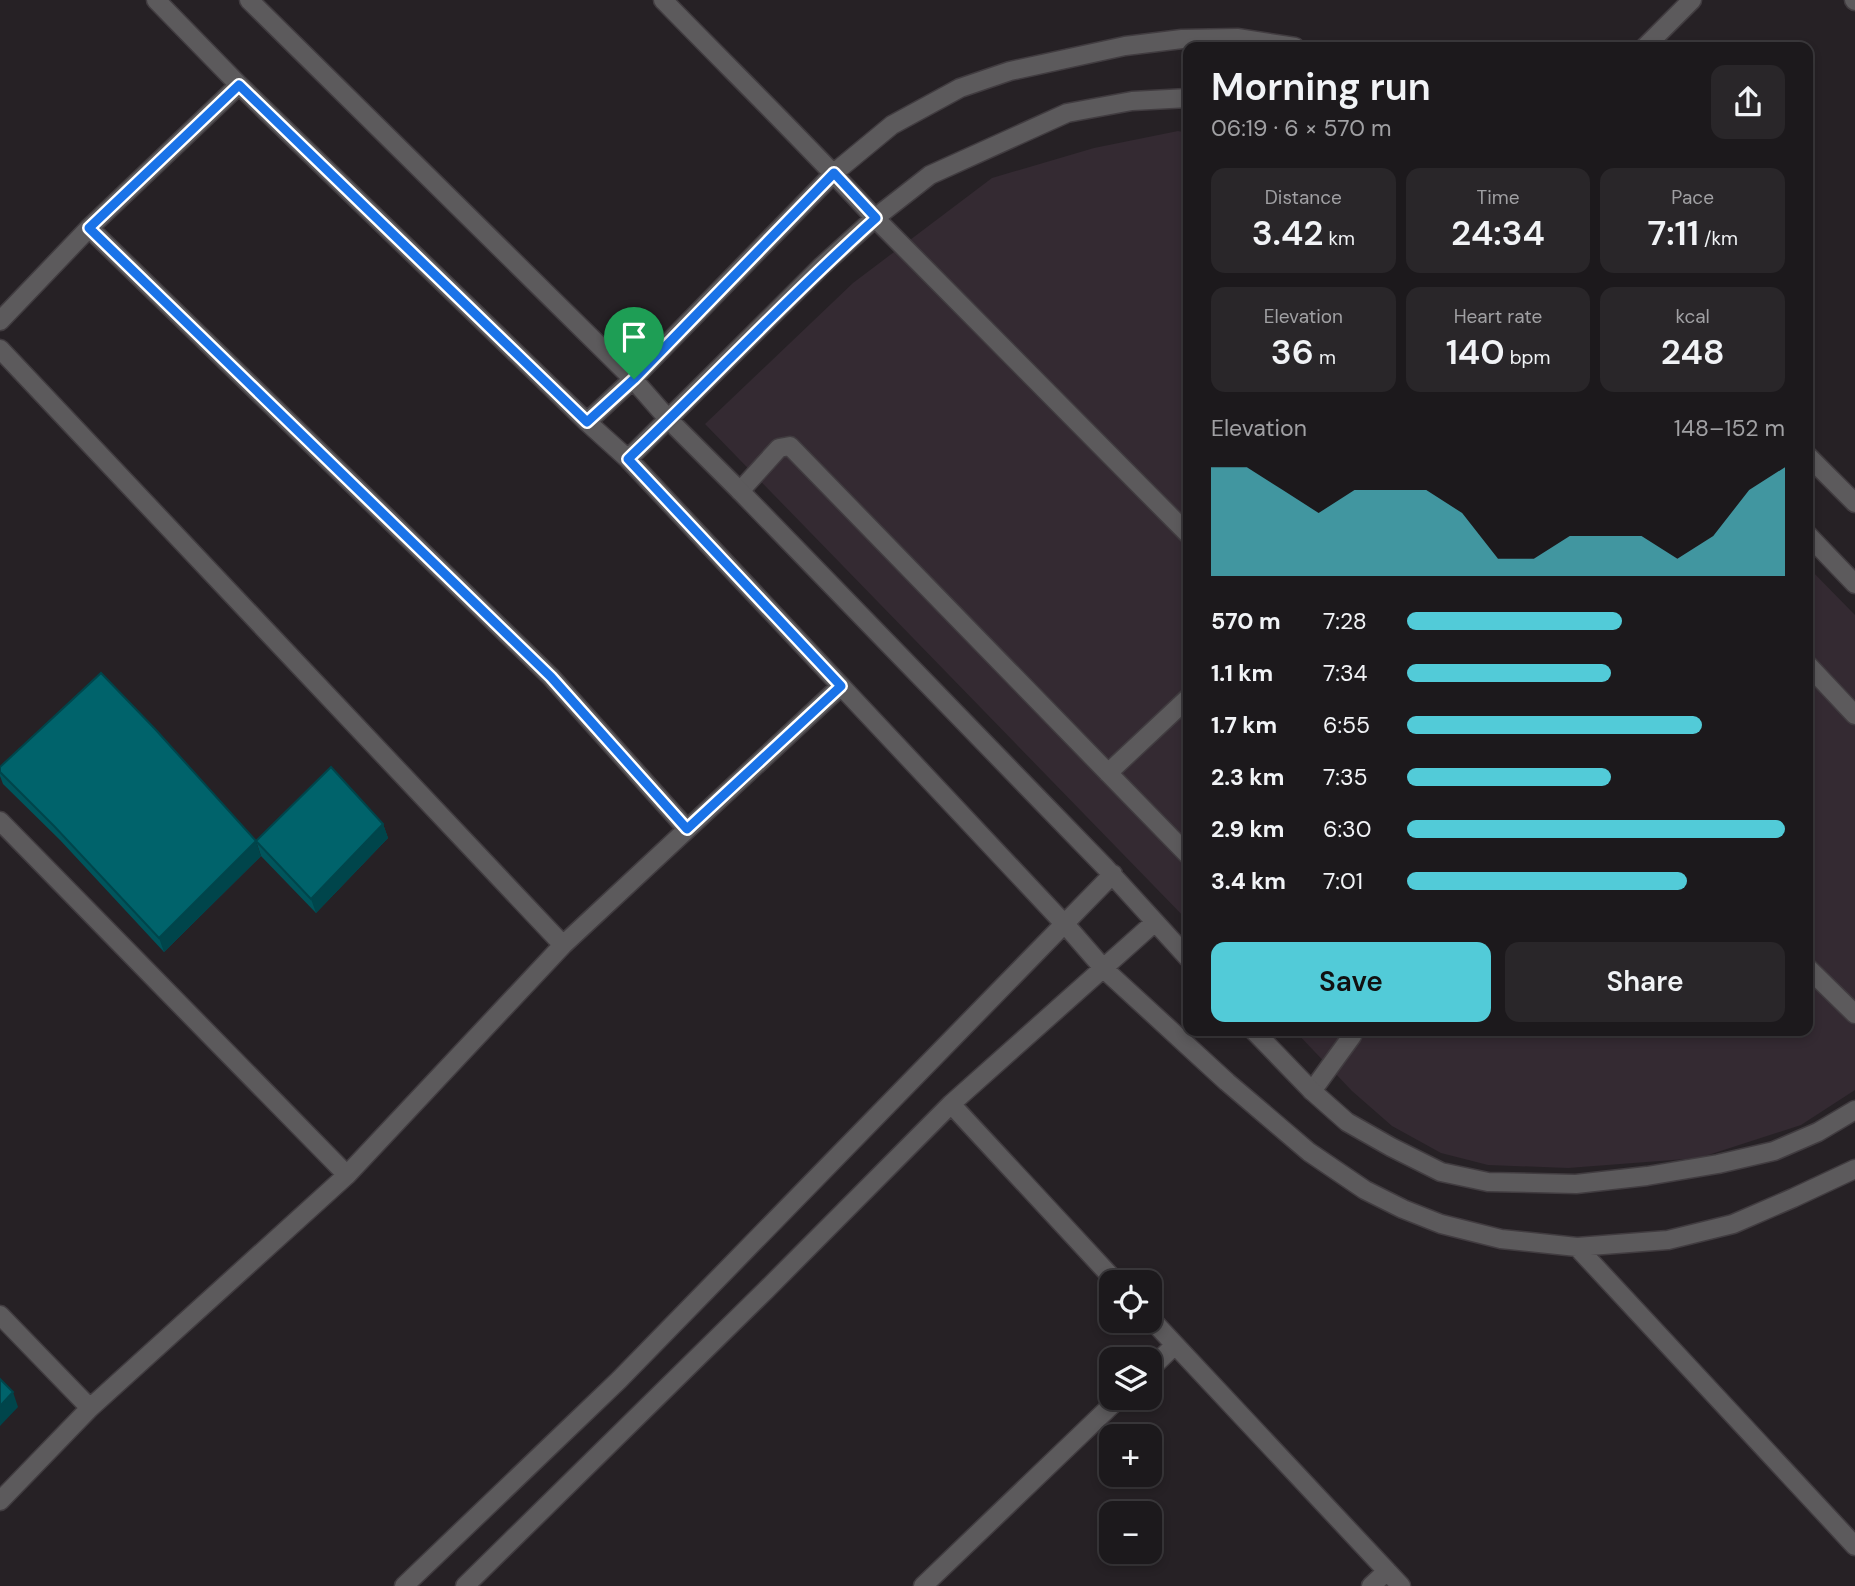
<!DOCTYPE html>
<meta charset="utf-8">
<style>
body{margin:0;font-family:"DM Sans",sans-serif;background:#292629;color:#f1f3f6;height:100vh;display:flex;flex-direction:column;font-size:26px;white-space:nowrap}
*{box-sizing:border-box;margin:0}
p{font-size:23px;color:#a0a0a3}
.icon{flex:none;width:38px;height:38px;fill:none;stroke:currentColor;stroke-width:2;stroke-linecap:round;stroke-linejoin:round}
.map{position:relative;flex:1;overflow:hidden}
.sheet{position:absolute;left:1183px;top:42px;width:630px;height:994px;display:flex;flex-direction:column;background:#1c191c;border-radius:14px;box-shadow:0 4px 10px #0003,0 0 0 2px #3a383b}
.sheet>*{flex:none}
.buttons{position:absolute;left:1099px;top:1270px;display:grid;gap:14px}
.buttons a{display:grid;place-items:center;width:63px;height:63px;border-radius:14px;background:#1c191c;box-shadow:0 4px 10px #0003,0 0 0 2px #3a383b;font-size:35px}
.pin{position:absolute;display:grid;place-items:center;width:60px;height:60px;color:#fff;margin:-72px -30px;border-radius:50% 50% 50% 0;rotate:-45deg;box-shadow:0 0 7px #0007}
.pin .icon{rotate:45deg}
.round{display:grid;place-items:center;flex:none;width:74px;height:74px;border-radius:14px;background:#292629}
.head{display:flex;align-items:center;justify-content:space-between;height:119px;padding:0 28px}
h1{font-size:38px;font-weight:600;line-height:52px}
.figures{display:grid;grid-template-columns:repeat(3,1fr);gap:10px;height:119px;padding:7px 28px}
.figures div{display:grid;align-content:center;border-radius:14px;background:#292629;text-align:center}
.figures b{font-size:35px;font-weight:600}
.figures small{font-size:19px;font-weight:400}
.figures p{font-size:19px}
.chart{height:196px;padding:14px 28px}
.chart p{display:flex;justify-content:space-between}
.chart svg{width:100%;height:126px;margin-top:7px;fill:#52cbd8;opacity:.7}
.action{display:flex;gap:14px;margin-top:auto;padding:14px 28px}
.action a{flex:1;height:80px;border-radius:14px;background:#52cbd8;color:#111;font-size:28px;font-weight:600;line-height:80px;text-align:center}
.action a+a{background:#292629;color:#f1f3f6}
ul{padding:0 28px;list-style:none;font-size:23px}
li{display:grid;grid-template-columns:112px 84px 1fr;align-items:center;height:52px}
li i{height:18px;border-radius:9px;background:#52cbd8}
.map>svg:first-child{display:block}
</style>
<div class="map">
<svg width="1855" height="1586" viewBox="0 0 1855 1586">
<rect width="100%" height="100%" fill="#262125"/>
<path fill="#342a32" d="M1178 131 1188 133V921L705 424 853 283 992 178 1094 148Z
M1808 567 1855 615V1090L1801 1125 1699 1158 1568 1168 1488 1165 1441 1153 1392 1126 1352 1091 1295 1031H1808Z"/>
<g fill="none" stroke-linecap="round" stroke-linejoin="round">
<g stroke="#413c40" stroke-width="21">
<path id="lane" d="M875 218 1188 534
M89 228 551 677 687 829
M740 491 779 448 790 446 1188 855
M1808 665 1855 715
M1108 773 1188 698
M1808 968 1855 1014
M1312 1091 1352 1036 1349 1031"/>
</g>
<g stroke="#413c40" stroke-width="21">
<path id="street" d="M156 0 239 85 587 422 628 459 1071 931 1104 969 1227 1082 1309 1152 1365 1190 1403 1209 1441 1224 1501 1239 1577 1247 1668 1240 1733 1224 1793 1198 1855 1169
M249 0 633 379 669 420 740 491 1105 867 1188 958
M663 0C734 73 806 143 875 218
M1854 0 1855 1
M1645 47 1692 0
M0 321 89 228 239 85
M0 349 563 945
M587 422 633 379 834 173 892 125 960 88 1010 71 1125 46 1182 39 1237 38 1295 47
M1808 456 1855 503
M628 459 822 266 875 218 930 175 1067 113 1132 101 1188 98
M1808 535 1855 584
M0 821 347 1175
M1254 1031 1312 1091 1347 1122 1391 1147 1441 1172 1488 1182 1576 1184 1647 1176 1718 1164 1774 1151 1818 1132 1855 1110
M951 1104 1117 1283
M1577 1247 1855 1546
M0 1315 90 1408
M1150 1318 1401 1586
M1150 1369 1175 1345
M0 1501 90 1408 347 1175 563 945 841 686
M404 1586 619 1380 1113 874
M465 1586 766 1290 951 1104 1155 922
M923 1586 1119 1398
M1371 1586 1387 1571"/>
</g>
<use href="#lane" stroke="#5c5a5c" stroke-width="18"/>
<use href="#street" stroke="#5c5a5c" stroke-width="18"/>
</g>
<path fill="#00555c" d="M0 767 261 856 164 952 60 840 3 784 0 776Z
M383 824 388 838 316 913 261 856 256 841Z"/>
<path fill="#00454b" d="M383 824 388 838 316 913 311 899Z
M256 841 261 856 164 952 159 938Z
M13 1392 18 1407 0 1426V1406Z"/>
<path fill="#00636b" stroke="#00454b" stroke-width="2" d="M101 673 155 729 256 841 159 938 54 826 0 772V767Z
M331 767 383 824 311 899 256 841Z
M0 1379 13 1392 0 1406Z"/>
<g fill="none" stroke-linecap="round" stroke-linejoin="round">
<g stroke="#fff" stroke-width="14">
<path id="route" d="M239 85 587 422 634 379 834 173 876 218C790 295 712 379 628 459L841 686 687 829 551 677 89 228Z"/>
</g>
<use href="#route" stroke="#1a73e8" stroke-width="9"/>
</g>
</svg>
<div class="buttons">
<a><svg class="icon" aria-label="locate" viewBox="0 0 24 24"><circle cx="12" cy="12" r="6"/><path d="M12 2v4M12 18v4M2 12h4M18 12h4"/></svg></a>
<a><svg class="icon" aria-label="layers" viewBox="0 0 24 24"><path d="M12 4l9 5-9 5-9-5zM3 14l9 5 9-5"/></svg></a>
<a>+</a>
<a>−</a>
</div>
<div class="pin" style="left:634px;top:379px;background:#1e9e55"><svg class="icon" aria-label="arrive" viewBox="0 0 24 24"><path d="M6 21V4h12l-3 4 3 4H6"/></svg></div>
<section class="sheet">
<div class="head"><div><h1>Morning run</h1><p>06:19 · 6 × 570 m</p></div><a class="round"><svg class="icon" aria-label="share" viewBox="0 0 24 24"><path d="M12 15V3M7 8l5-5 5 5M5 13v7h14v-7"/></svg></a></div>
<div class="figures">
<div><p>Distance</p><b>3.42<small> km</small></b></div>
<div><p>Time</p><b>24:34</b></div>
<div><p>Pace</p><b>7:11<small> /km</small></b></div>
</div>
<div class="figures">
<div><p>Elevation</p><b>36<small> m</small></b></div>
<div><p>Heart rate</p><b>140<small> bpm</small></b></div>
<div><p>kcal</p><b>248</b></div>
</div>
<div class="chart"><p><span>Elevation</span>148–152 m</p>
<svg viewBox="0 0 160 44" preserveAspectRatio="none"><path d="M0 44V6L10 6L20 14L30 22L40 14L50 14L60 14L70 22L80 38L90 38L100 30L110 30L120 30L130 38L140 30L150 14L160 6V44z"/></svg>
</div>
<ul>
<li><b>570 m</b>7:28<i style="width:57%"></i></li>
<li><b>1.1 km</b>7:34<i style="width:54%"></i></li>
<li><b>1.7 km</b>6:55<i style="width:78%"></i></li>
<li><b>2.3 km</b>7:35<i style="width:54%"></i></li>
<li><b>2.9 km</b>6:30<i style="width:100%"></i></li>
<li><b>3.4 km</b>7:01<i style="width:74%"></i></li>
</ul>
<div class="action"><a>Save</a><a>Share</a></div>
</section>
</div>
